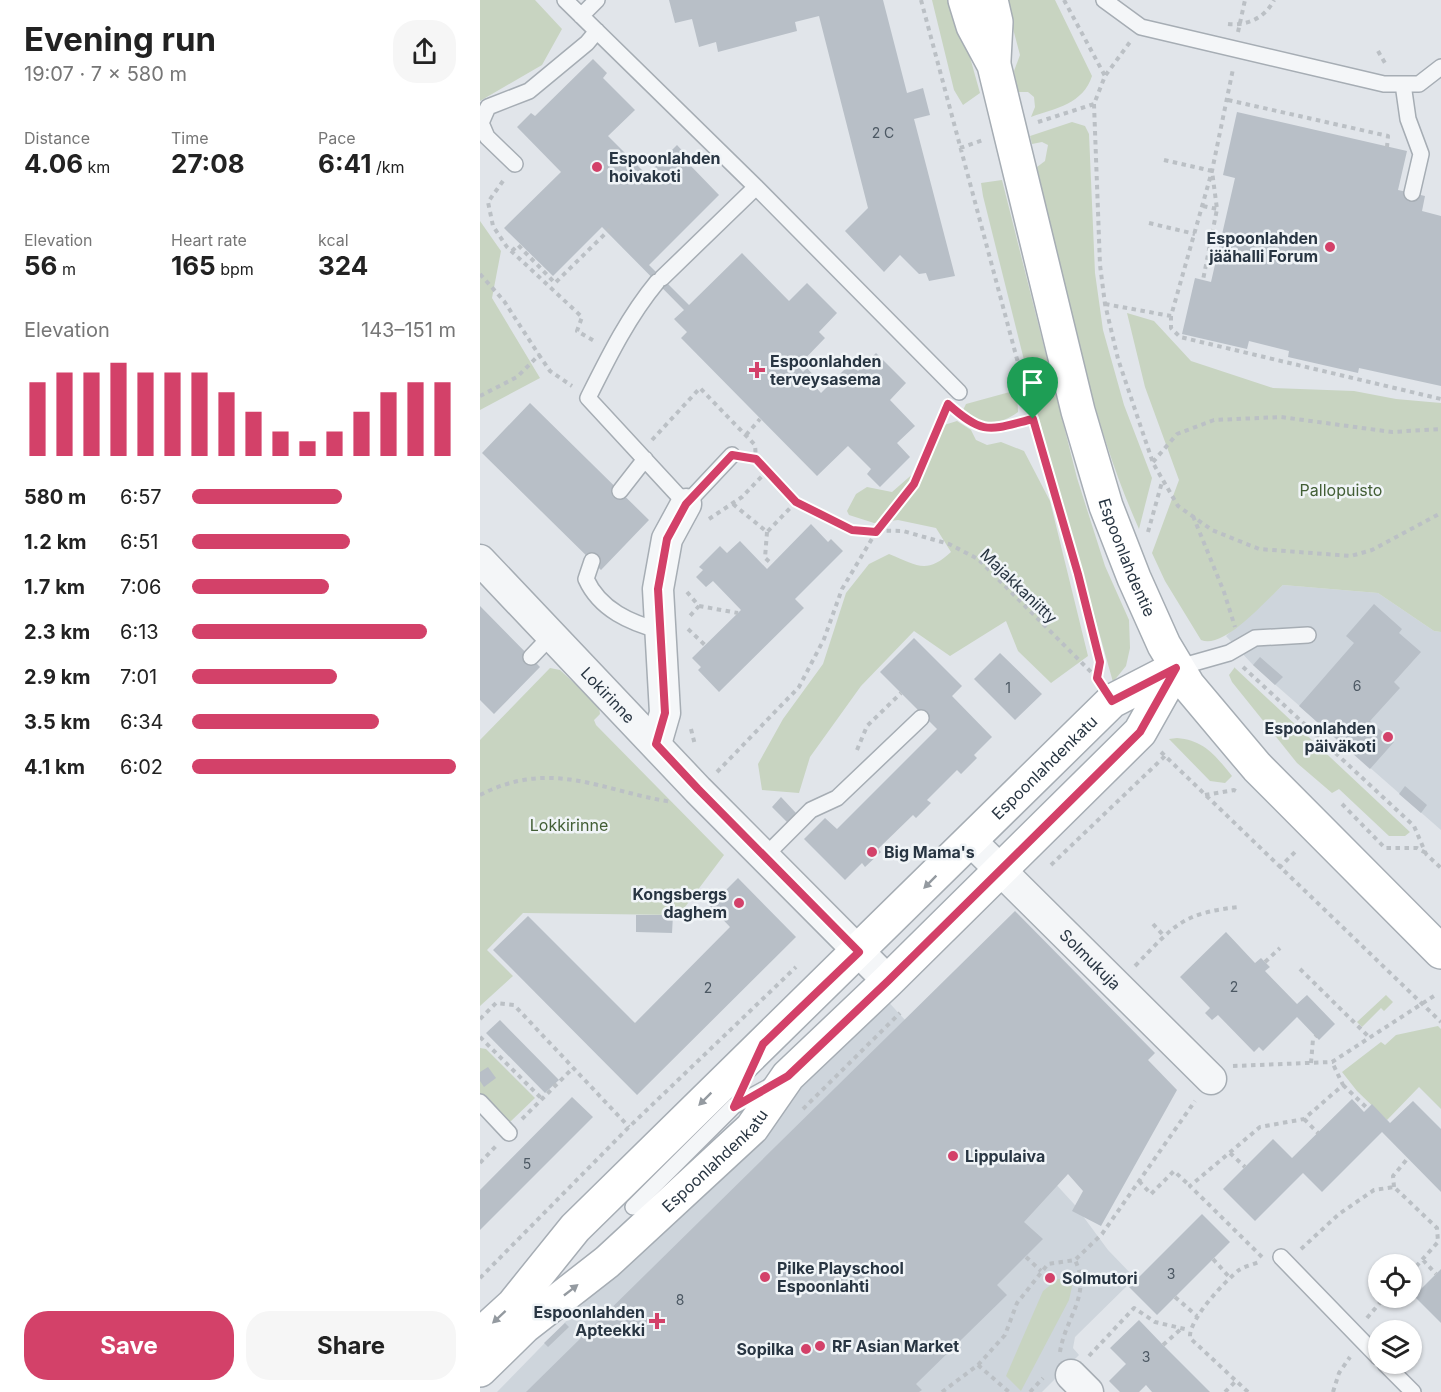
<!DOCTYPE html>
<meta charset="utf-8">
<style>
body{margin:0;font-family:Inter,sans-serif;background:#f6f6f6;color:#222;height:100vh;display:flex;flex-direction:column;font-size:22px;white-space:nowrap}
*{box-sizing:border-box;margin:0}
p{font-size:20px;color:#767676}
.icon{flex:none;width:33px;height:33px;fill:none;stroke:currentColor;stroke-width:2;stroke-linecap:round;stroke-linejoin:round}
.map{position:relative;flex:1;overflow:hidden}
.side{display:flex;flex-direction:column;background:#fff;width:480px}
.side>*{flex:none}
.buttons{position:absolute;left:888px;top:1254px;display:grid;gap:12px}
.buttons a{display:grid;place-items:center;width:54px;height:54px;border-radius:50%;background:#fff;box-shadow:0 2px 4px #0004;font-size:30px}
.pin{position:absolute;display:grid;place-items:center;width:51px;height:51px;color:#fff;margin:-62px -26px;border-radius:50% 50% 50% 0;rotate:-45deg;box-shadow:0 0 6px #0007}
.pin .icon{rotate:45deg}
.round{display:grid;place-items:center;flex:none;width:63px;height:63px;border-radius:24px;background:#f6f6f6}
.summary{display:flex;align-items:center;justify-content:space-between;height:102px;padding:0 24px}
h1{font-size:33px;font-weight:700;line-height:45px}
.figures{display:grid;grid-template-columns:repeat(3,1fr);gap:9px;height:102px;padding:6px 24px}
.figures div{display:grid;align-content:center}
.figures b{font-size:26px;font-weight:700}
.figures small{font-size:16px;font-weight:400}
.figures p{font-size:16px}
.chart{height:168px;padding:12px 24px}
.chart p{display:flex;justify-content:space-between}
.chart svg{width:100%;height:108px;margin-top:6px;stroke:#d34169;stroke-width:6}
.primary-button{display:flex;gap:12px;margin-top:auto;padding:12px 24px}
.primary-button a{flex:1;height:69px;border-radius:24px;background:#d34169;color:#fff;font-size:24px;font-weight:700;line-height:69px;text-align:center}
.primary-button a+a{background:#f6f6f6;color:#222}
ul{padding:0 24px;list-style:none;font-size:20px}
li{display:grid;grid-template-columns:96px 72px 1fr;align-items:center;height:45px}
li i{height:15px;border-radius:8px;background:#d34169}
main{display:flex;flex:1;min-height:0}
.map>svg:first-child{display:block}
</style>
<main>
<section class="side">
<div class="summary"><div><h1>Evening run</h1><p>19:07 · 7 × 580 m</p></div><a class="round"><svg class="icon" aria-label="share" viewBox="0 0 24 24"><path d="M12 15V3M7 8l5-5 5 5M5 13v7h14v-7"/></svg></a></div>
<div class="figures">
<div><p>Distance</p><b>4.06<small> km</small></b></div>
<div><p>Time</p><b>27:08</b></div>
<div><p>Pace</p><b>6:41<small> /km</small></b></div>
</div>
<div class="figures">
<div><p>Elevation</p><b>56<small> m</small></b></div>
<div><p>Heart rate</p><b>165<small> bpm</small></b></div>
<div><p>kcal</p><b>324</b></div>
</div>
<div class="chart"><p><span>Elevation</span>143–151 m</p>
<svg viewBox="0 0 160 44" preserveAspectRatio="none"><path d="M5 44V14M15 44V10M25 44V10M35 44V6M45 44V10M55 44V10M65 44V10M75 44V18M85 44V26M95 44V34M105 44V38M115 44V34M125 44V26M135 44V18M145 44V14M155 44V14"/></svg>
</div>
<ul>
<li><b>580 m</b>6:57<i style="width:57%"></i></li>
<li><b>1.2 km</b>6:51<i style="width:60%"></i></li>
<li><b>1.7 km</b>7:06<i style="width:52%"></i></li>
<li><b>2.3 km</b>6:13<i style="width:89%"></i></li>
<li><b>2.9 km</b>7:01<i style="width:55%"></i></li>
<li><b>3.5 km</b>6:34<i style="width:71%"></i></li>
<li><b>4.1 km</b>6:02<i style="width:100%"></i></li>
</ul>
<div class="primary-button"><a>Save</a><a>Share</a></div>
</section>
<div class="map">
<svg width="961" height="1392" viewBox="0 0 961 1392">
<rect width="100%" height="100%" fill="#e1e5ea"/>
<path fill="#ced5dc" d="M803 585 898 593 954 631 961 632V830L773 665 746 636Z
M403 996 594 1204 628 1250 655 1278 595 1337 593 1348 599 1355 562 1392H17Z"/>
<path fill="#c8d4c1" d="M0 0H55L82 29 62 65 0 101Z
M452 0H474L500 93 483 105 474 90Z
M522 0H575L612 76C603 104 576 108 551 117L555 107 554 97 548 92H538L534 71 540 55 531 21Z
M592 122 605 126 609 134 615 273 623 330 644 405 672 478 659 529C608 414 586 289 557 167L565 161 568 145 562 142 552 144 550 136Z
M522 180 597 478 625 566 649 620 650 648 646 666 633 682 556 408 503 196 501 183Z
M0 221 21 251 12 298 60 378 0 410Z
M647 313 674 321 711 361 793 388 874 391 916 399 961 403V632L954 631 898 593 803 585C786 600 744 650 721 640L685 581 672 553 699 480 665 387Z
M537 390 538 412C523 424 495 429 483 410L486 404Z
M477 421 491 430 496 440 507 445 521 442 544 451 570 501 608 656 571 683 538 651 526 621 470 656 434 631 381 686 330 757 319 793 282 790 278 764 303 719 343 664 366 593 389 564 409 554C437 565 446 575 471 552L456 528 418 520 394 523 369 515 367 511 376 494 387 487 412 492 451 458 464 425Z
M755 667V668L930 832 925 836H909L859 789 852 793 817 763 752 682 749 675Z
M70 668 80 670 119 706 120 714 114 720 116 725 244 855 199 915 43 913 7 950 33 976 0 1006V740Z
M697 738C724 740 736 756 752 776L745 783 730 781 689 739Z
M906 995 913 1002 904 1011 901 1008 882 1027 877 1022Z
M958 1026 961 1029V1109L939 1087 907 1120 877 1091 862 1072 901 1042 905 1045 916 1035Z
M0 1048 6 1049 55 1098 31 1121H21L0 1094Z
M578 1279H590L593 1282 589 1300 541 1391 526 1376 563 1291Z"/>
<path fill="#b8bfc7" d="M189 0H403L427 93 443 88 450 115 434 119 475 276 449 281 446 273 439 274 420 255 404 272 365 231 388 208 339 16 315 22 317 31 238 52 236 42 219 47 212 19 195 23Z
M113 59 127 73 123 78 155 110 128 136 167 175 197 145 211 160 208 163 239 195 169 265 209 305 262 253 309 301 327 283 357 313 339 332 345 338 318 366 323 372 327 368 338 380 334 385 341 393 370 364 378 371 396 353 426 383 410 400 435 426 417 443 430 457 400 487 387 474 391 469 368 446 337 476 201 338 207 332 194 319 204 310 122 227 73 276 24 228 81 172 37 127 51 113 55 116Z
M757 112 927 151 918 190 945 196 942 211 961 216V386L879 368 878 373 808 357 809 351 769 341 767 349 702 334 715 278 731 282 755 178 743 175Z
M50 403 169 520 121 570 2 453Z
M331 524 348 542 351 539 363 551 315 599 324 608 239 692 218 670 221 667 212 658 261 610 233 581 226 587 216 577 223 570 219 567 240 546 247 553 260 541 287 569Z
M894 604 922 629 919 633 941 652 914 682 920 688 890 721 914 742 890 769 819 706 874 643 866 636Z
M0 606 60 667 14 714 0 700Z
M434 638 482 686 472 696 512 737 494 755 497 758 481 774 477 770 447 800 451 803 436 818 433 815 398 849 401 852 385 867 382 863 365 880 324 839 345 818 357 829 457 729 400 672Z
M520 653 562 694 535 720 494 679Z
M780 657 803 677 795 685 773 665Z
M925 786 947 805 941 813 919 794Z
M301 797 316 813 307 822 292 807Z
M258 878 316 937 157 1095 13 950 48 916 155 1023 250 927 230 906Z
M535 911 675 1053 668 1060 697 1090 621 1226 592 1211 603 1191 588 1174 544 1222 563 1239 517 1285 527 1295 436 1384 442 1390 439 1392H46Z
M156 915H193L192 933 156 932Z
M746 932 775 963 781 958 790 967 785 971 817 1004 827 995 855 1024 839 1040 817 1017 783 1051 779 1047 774 1052 738 1015 732 1020 725 1013 730 1008 700 977Z
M20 1020 79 1080 65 1093 6 1033Z
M8 1067 16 1078 4 1087 0 1081V1072Z
M92 1097 113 1117 0 1230V1190Z
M872 1099 884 1112 892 1104 910 1123 933 1101 961 1129V1192L902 1132 842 1192 823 1173 775 1221 743 1189 793 1139 812 1158Z
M722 1214 750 1242 677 1315 649 1287Z
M961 1269V1323L934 1296Z
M659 1320 683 1345 730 1392H672L666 1385 659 1392H640L629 1381 646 1364 630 1348Z
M85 1323 89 1327 68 1347 64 1343Z"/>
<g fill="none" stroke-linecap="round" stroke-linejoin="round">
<g stroke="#a6adb4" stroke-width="18">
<path id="lane" d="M85 0 276 187 479 392
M624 0 661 27 904 84H939L961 67
M101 16 117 0
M923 84 928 119 941 154 932 193
M35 164 7 137 1 123 8 107 49 91 107 43 117 31
M182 278 276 187
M177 282C148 317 128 358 108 398L206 504 252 455
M140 491 165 459
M112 561 106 579C120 610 151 623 181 631
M51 657 72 635
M696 668 749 653 775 638 828 635
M285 856 331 810 357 798 441 718
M0 1102 29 1133
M153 1207 254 1106 292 1085
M801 1257 898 1357
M905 1364 933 1392"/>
</g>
<g stroke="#a6adb4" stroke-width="33">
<g id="street">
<path id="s1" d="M0 560 218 790 408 981"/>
<path d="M176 744 185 713 178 589 187 539 206 504"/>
<path id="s2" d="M491 841 731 1079"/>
<path d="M591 1375 608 1392"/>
</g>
</g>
<g stroke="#a6adb4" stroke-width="36">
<g id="secondary">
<path id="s3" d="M485 0 493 26 514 65 598 411 626 506 654 578 684 645 708 685 777 767 961 952"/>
<path d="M511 0 516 22 514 60"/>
<path id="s4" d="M0 1335 33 1305 95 1228 632 701 696 668"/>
<path id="s5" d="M0 1370 45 1326 127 1262 272 1128 308 1076 408 981 660 732 696 668"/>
</g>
</g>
<path stroke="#bbc0c5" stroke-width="4" stroke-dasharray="4.5 4.5" stroke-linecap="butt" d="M441 0 553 419 598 574 620 662 617 677
M584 0 625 76
M748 24C767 26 785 18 794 0
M758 32 765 0
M898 51 905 63
M748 100 908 136 907 147
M614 104 620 265 625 304 638 359 673 463 698 506 732 530 779 549 871 556 892 550 961 513
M558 122 614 104 625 76 650 42
M480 148 503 140
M684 160 732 171 737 209 723 280
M23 181 8 202 13 226 27 247 102 317 97 331 116 342
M723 206 737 209
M669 223 715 234
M32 251 38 245 75 283 130 229
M0 274 24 301 59 355
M625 304 691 316 732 171 753 69
M691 316V328L700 337 961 399
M0 396 37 377 59 355 70 371 92 386
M477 411C506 437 519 428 553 419
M266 435 280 419
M172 440 220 388 275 445 276 459
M270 458 276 459 316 502 372 530 423 531 469 544 498 559 617 678
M673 462 697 434 734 420 801 417 912 432 961 429
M253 504 287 532 316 502
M713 516 744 592 755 627
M229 519 262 497 286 472
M287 532 285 558 292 564
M668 532 682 482
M207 592 219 606 208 618
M219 606 258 613
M208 629 225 645
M763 667 934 826 946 854 961 868
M211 729 215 745
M377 750 387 726 421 693
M681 752 961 1022
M237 772 319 687 344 639 362 589 396 532 434 484 467 407
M0 795C72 758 121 791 192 802
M725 795 754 790 758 792
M862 804 905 848H937L946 853
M571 865 685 756
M799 868 818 849
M673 924 684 936
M785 962 800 948
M655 966C694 926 701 913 759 907
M820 969 888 1036
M0 1019 16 1003 34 1005 149 1127
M0 1037 62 1099
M831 1063 833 1039 836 1036
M753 1066 852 1062 957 994
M863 1085 887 1108
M323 1109 420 1013
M42 1119 92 1069
M824 1119 838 1133
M750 1153 765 1167
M0 1163 16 1146
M659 1181 671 1194 694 1171 710 1186
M914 1187 913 1176 928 1158
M821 1249 859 1214 894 1190 914 1187 957 1228 958 1242 932 1271
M546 1257 561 1271
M782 1257 710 1186 780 1127 824 1119 863 1085 852 1062
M733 1259 751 1279
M943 1260 956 1274
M0 1278 149 1127 316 967
M695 1297 717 1316
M887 1318 904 1298
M683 1345 701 1329
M580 1352C585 1318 612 1295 595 1260
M609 1356 654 1308 675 1322 709 1330
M498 1365 529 1392
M462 1392 498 1365 525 1335 537 1303 568 1264 595 1260 622 1234 715 1101
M550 1392 563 1378
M745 1392 756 1381
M768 1392 710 1338C708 1320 745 1281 759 1270 765 1266 775 1264 781 1261
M853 1392 859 1373 870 1357"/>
<use href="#lane" stroke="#f4f6f8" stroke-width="15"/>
<use href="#street" stroke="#f4f6f8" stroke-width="30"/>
<use href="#secondary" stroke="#fff" stroke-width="33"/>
</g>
<defs><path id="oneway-solid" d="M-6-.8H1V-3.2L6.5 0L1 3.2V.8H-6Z" transform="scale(1.5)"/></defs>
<g fill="#949aa0">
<use href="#oneway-solid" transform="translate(450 882) rotate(135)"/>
<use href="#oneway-solid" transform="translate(225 1099) rotate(135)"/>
<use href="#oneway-solid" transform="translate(91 1290) rotate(-38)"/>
<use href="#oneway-solid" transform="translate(19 1317) rotate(137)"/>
</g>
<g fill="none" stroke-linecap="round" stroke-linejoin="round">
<g stroke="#fff" stroke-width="12">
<path id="route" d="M468 404C504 436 509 430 553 419L598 574 620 662 617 678 632 701 696 668 660 732 408 981 308 1076 254 1107 283 1044 379 952 218 789 176 744 185 713 178 589 187 539 206 504 252 455 276 459 316 502 372 530 396 532 434 484Z"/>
</g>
<use href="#route" stroke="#d34169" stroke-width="8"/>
</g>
<g fill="#d34169" stroke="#f0f4f7" stroke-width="2">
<circle cx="117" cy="167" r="6"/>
<circle cx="850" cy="247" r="6"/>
<path d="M274 361h6v6h6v6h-6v6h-6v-6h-6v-6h6z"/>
<circle cx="908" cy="737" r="6"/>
<circle cx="392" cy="852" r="6"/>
<circle cx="259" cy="903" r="6"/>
<circle cx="473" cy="1156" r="6"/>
<circle cx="285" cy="1277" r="6"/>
<circle cx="570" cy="1278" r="6"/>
<path d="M174 1312h6v6h6v6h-6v6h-6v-6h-6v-6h6z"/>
<circle cx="340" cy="1346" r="6"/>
<circle cx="326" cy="1349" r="6"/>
</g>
<g text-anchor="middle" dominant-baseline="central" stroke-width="5" stroke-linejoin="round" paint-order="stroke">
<g font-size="14" fill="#4c5863">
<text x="403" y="132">2 C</text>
<text x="877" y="685">6</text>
<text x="528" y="687">1</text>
<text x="754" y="986">2</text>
<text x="228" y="987">2</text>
<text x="47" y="1163">5</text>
<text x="691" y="1273">3</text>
<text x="200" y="1299">8</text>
<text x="666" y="1356">3</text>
</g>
<g font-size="16" font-weight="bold" fill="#283542" stroke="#f0f4f7" text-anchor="start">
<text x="129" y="158">Espoonlahden<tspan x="129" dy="18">hoivakoti</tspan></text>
<text x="838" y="238" text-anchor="end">Espoonlahden<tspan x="838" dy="18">jäähalli Forum</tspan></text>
<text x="290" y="361">Espoonlahden<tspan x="290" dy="18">terveysasema</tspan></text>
<text x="896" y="728" text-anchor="end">Espoonlahden<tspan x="896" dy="18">päiväkoti</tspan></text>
<text x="404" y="852">Big Mama's</text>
<text x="247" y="894" text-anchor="end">Kongsbergs<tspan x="247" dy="18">daghem</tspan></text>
<text x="485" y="1156">Lippulaiva</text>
<text x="297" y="1268">Pilke Playschool<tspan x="297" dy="18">Espoonlahti</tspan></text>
<text x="582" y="1278">Solmutori</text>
<text x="165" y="1312" text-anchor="end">Espoonlahden<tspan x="165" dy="18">Apteekki</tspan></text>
<text x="352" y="1346">RF Asian Market</text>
<text x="314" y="1349" text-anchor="end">Sopilka</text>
</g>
<g font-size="16" fill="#425e35" stroke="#f0f4f7">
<text x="861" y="490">Pallopuisto</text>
<text x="89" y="825">Lokkirinne</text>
</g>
<g font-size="16" fill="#283542" stroke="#f0f4f7">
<text stroke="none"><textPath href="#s3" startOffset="582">Espoonlahdentie</textPath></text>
<text transform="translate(539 586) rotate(44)">Majakkaniitty</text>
<text stroke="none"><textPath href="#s1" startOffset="186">Lokirinne</textPath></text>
<text stroke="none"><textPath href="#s4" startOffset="801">Espoonlahdenkatu</textPath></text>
<text stroke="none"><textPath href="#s2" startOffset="168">Solmukuja</textPath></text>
<text stroke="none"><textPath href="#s5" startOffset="315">Espoonlahdenkatu</textPath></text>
</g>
</g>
</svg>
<div class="buttons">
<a><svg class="icon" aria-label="locate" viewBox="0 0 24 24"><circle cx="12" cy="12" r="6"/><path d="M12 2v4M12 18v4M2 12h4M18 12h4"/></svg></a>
<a><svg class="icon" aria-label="layers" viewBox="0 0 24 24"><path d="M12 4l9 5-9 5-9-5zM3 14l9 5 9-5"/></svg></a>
</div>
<div class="pin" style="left:553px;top:419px;background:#1e9e55"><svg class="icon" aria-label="arrive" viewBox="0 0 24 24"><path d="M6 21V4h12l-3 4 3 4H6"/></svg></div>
</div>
</main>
